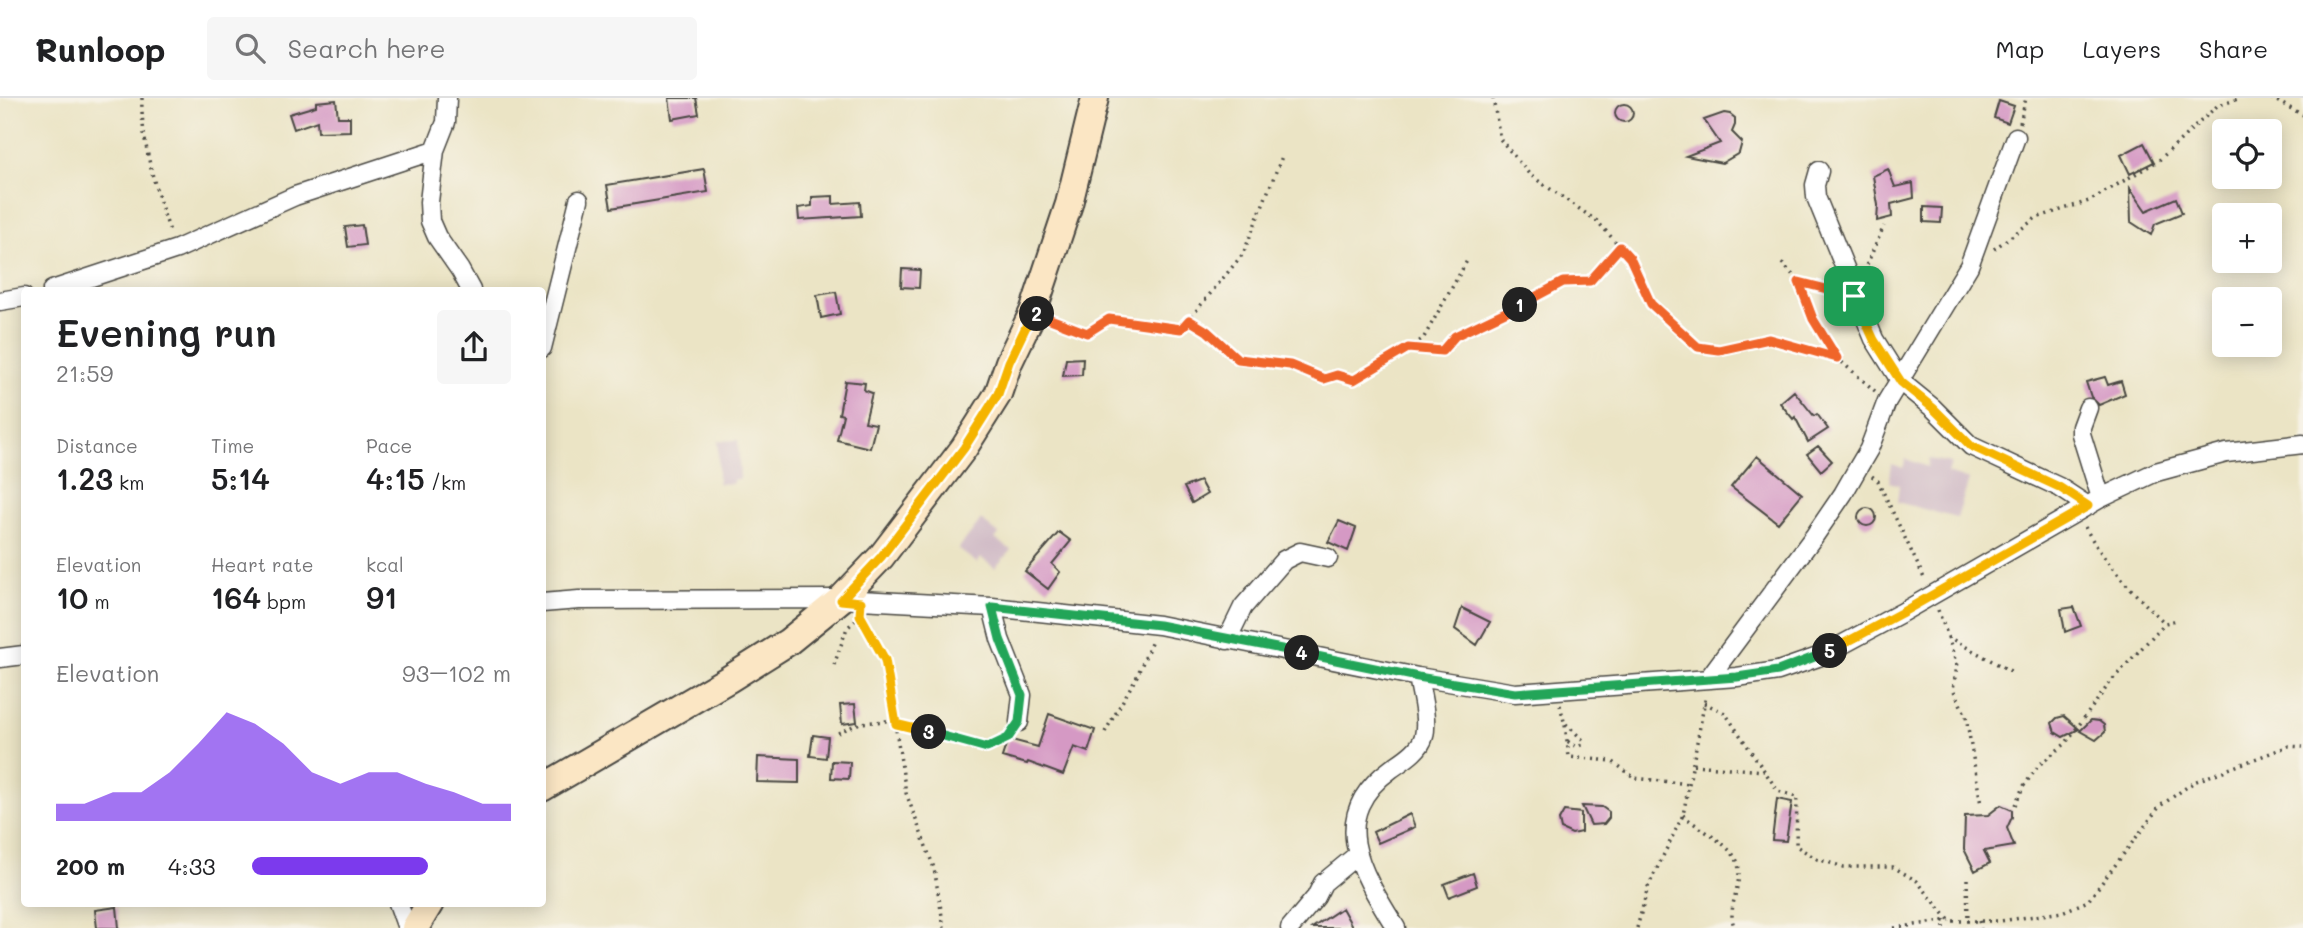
<!DOCTYPE html>
<meta charset="utf-8">
<style>
body{margin:0;font-family:Mali,sans-serif;background:#f6f6f6;color:#202124;height:100vh;display:flex;flex-direction:column;font-size:26px;white-space:nowrap}
*{box-sizing:border-box;margin:0}
p{font-size:23px;color:#757577}
.icon{flex:none;width:38px;height:38px;fill:none;stroke:currentColor;stroke-width:2;stroke-linecap:round;stroke-linejoin:round}
.map{position:relative;flex:1;overflow:hidden}
.drawer{position:absolute;left:21px;top:189px;width:525px;height:620px;display:flex;flex-direction:column;background:#fff;border-radius:7px;box-shadow:0 4px 18px #0003}
.drawer>*{flex:none}
.buttons{position:absolute;left:2212px;top:21px;display:grid;gap:14px}
.buttons a{display:grid;place-items:center;width:70px;height:70px;border-radius:7px;background:#fff;box-shadow:0 4px 18px #0003;font-size:35px}
.pin{position:absolute;display:grid;place-items:center;width:60px;height:60px;color:#fff;margin:-30px;border-radius:14px;box-shadow:0 4px 10px #0006}
.km{position:absolute;width:35px;height:35px;margin:-18px;border-radius:50%;background:#222;color:#fff;font-size:19px;line-height:35px;text-align:center}
.round{display:grid;place-items:center;flex:none;width:74px;height:74px;border-radius:7px;background:#f6f6f6}
.summary{display:flex;align-items:center;justify-content:space-between;height:119px;padding:0 35px}
h1{font-size:38px;font-weight:600;line-height:52px}
.stats{display:grid;grid-template-columns:repeat(3,1fr);gap:10px;height:119px;padding:7px 35px}
.stats div{display:grid;align-content:center}
.stats b{font-size:30px;font-weight:600}
.stats small{font-size:19px;font-weight:400}
.stats p{font-size:19px}
.chart{height:196px;padding:14px 35px}
.chart p{display:flex;justify-content:space-between}
.chart svg{width:100%;height:126px;margin-top:7px;fill:#7c3aed;opacity:.7}
ul{padding:0 35px;list-style:none;font-size:23px}
li{display:grid;grid-template-columns:112px 84px 1fr;align-items:center;height:52px}
li i{height:18px;border-radius:9px;background:#7c3aed}
header{display:flex;align-items:center;gap:42px;box-sizing:border-box;height:98px;padding:0 35px;background:#fff;border-bottom:2px solid #e0e0e0}
header strong{font-size:33px}
nav{display:flex;gap:38px;margin-inline-start:auto;font-size:24px}
.search{width:490px;height:63px;background:#f6f6f6;display:flex;align-items:center;gap:18px;box-sizing:border-box;padding:0 24px;border-radius:7px;color:#757577;font-size:26px}
.map>svg:first-child{display:block}
</style>
<header>
<strong>Runloop</strong>
<div class="search"><svg class="icon" aria-label="search" viewBox="0 0 24 24"><circle cx="10" cy="10" r="6"/><path d="M15 15l6 6"/></svg>Search here</div>
<nav><a>Map</a><a>Layers</a><a>Share</a></nav>
</header>
<div class="map">
<svg width="2303" height="830" viewBox="0 0 2303 830">
<rect width="100%" height="100%" fill="#f7f3e8"/>
<filter id="ink" filterUnits="userSpaceOnUse"><feTurbulence type="fractalNoise" baseFrequency=".0143" numOctaves="2"/><feDisplacementMap in="SourceGraphic" scale="14" xChannelSelector="R" yChannelSelector="G"/><feConvolveMatrix kernelMatrix="1 2 1 2 8 2 1 2 1" color-interpolation-filters="sRGB"/></filter>
<filter id="wash" filterUnits="userSpaceOnUse"><feTurbulence type="fractalNoise" baseFrequency=".00686" numOctaves="4" result="noise"/><feDisplacementMap in="SourceGraphic" scale="28" xChannelSelector="R" yChannelSelector="G"/><feGaussianBlur stdDeviation="1.57" result="paint"/><feColorMatrix in="noise" values="0 0 0 0 0 0 0 0 0 0 0 0 0 0 0 0 0 1.4 0 .05"/><feComposite in="paint" operator="in"/></filter>
<g filter="url(#wash)">
<rect width="100%" height="100%" fill="#ebe4c5"/>
<path fill="#d2bdc7" d="M738 342 740 381H734L732 386 718 385V343Z
M1906 361 1927 369 1929 361 1951 365 1948 375 1969 382 1957 420 1897 404 1899 387 1889 384 1892 366 1903 370Z
M981 422 999 436 995 441 1011 452 995 470 981 460 977 465 958 451Z"/>
<g id="blocks">
<path fill="#d599c4" d="M669 0H696L699 16 672 21Z
M336 2 338 19H350V33L318 34 317 23 294 31 289 16 316 8V4Z
M1999 3 2014 8 2008 25 1994 20Z
M1615 15a9 9 0 1 1 18 0a9 9 0 1 1-18 0Z
M1724 15 1730 16 1735 20V27L1732 34 1742 44 1739 55 1722 65 1686 58 1720 45 1704 22Z
M2144 45 2154 64 2130 76 2121 57Z
M704 71 708 94 611 110 607 87Z
M1888 71 1895 89 1913 85 1914 100 1891 106 1892 119 1877 123 1878 107 1873 78Z
M2130 90 2146 113 2176 100 2182 115 2155 126 2151 137 2131 124Z
M833 98V106L860 104 861 118 799 122 798 110 812 108V99Z
M1924 109 1942 110 1941 125 1924 124Z
M362 127 365 147 348 149 345 129Z
M902 171 920 172 919 190 901 189Z
M836 194 840 216 821 220 817 197Z
M1083 260 1082 277 1063 278 1066 261Z
M2105 279 2108 287 2121 283 2125 296 2099 307 2091 299 2086 284Z
M845 283 865 285 864 292 872 295 865 324 876 326 870 350 837 342 843 317 839 316Z
M1794 293 1814 318 1817 316 1828 331 1808 344 1795 319 1793 321 1780 305Z
M1818 348 1832 363 1821 373 1807 356Z
M1757 358 1802 396 1778 425 1731 389Z
M1200 383 1207 396 1192 405 1184 389Z
M1858 419a9 9 0 1 1 18 0a9 9 0 1 1-18 0Z
M1339 423 1356 430 1348 453 1328 444Z
M1059 434 1071 443 1052 466 1060 474 1048 491 1025 473Z
M2074 509 2081 528 2065 534 2061 511Z
M1462 510 1490 524 1477 547 1455 531Z
M855 606 857 624 842 626 840 607Z
M1049 616 1095 632 1088 654 1074 649 1063 677 1028 664 1027 666 1002 659 1008 641 1038 649Z
M2064 618 2079 631 2063 639 2055 634 2052 625 2057 620Z
M2091 622 2099 623 2104 627 2105 634 2096 642 2080 633Z
M813 637 828 639 826 660 810 658Z
M758 659 799 661V685L757 684Z
M832 663 850 664 849 681 831 680Z
M1777 701 1792 704 1786 743 1772 742Z
M2001 707 2012 712V719L2007 730 2014 748 1984 753 1990 765 1975 773 1964 751 1965 718 1988 717Z
M1582 708 1602 709 1609 714V720L1604 726 1591 727Z
M1564 713 1581 715V734L1572 736 1561 731 1559 722Z
M1410 716 1415 729 1378 745 1373 734Z
M1473 775 1477 788 1449 799 1444 786Z
M117 809 119 830H97L95 812Z
M1342 810 1353 830H1312Z"/>
</g>
</g>
<g filter="url(#ink)">
<use href="#blocks" fill-opacity="0" stroke="#484742" stroke-width="2"/>
<g fill="none" stroke-linecap="round" stroke-linejoin="round">
<g stroke="#484742" stroke-width="21">
<path id="street" d="M447 0 446 24 435 52 429 104 430 123 437 139 460 172 471 192
M1819 73 1815 87 1816 99 1874 241 1901 284 1933 310 1971 348 2059 389 2088 408
M52 192 177 151 295 98 435 52
M0 203 24 199
M542 250 579 102
M2088 310 2081 329V336L2101 400
M542 505 579 502 841 501 992 509 1159 527 1418 579 1515 595 1737 579 1778 573 1821 558 1901 515 2101 400 2156 374 2226 355 2303 346
M992 509 1000 541 1022 597 1019 624
M1227 542 1243 509 1284 462 1300 454 1328 460
M0 560 24 557
M1708 581 1815 437 1843 396 1859 368 1869 351 1887 303 1969 168 2016 39
M398 805 407 830
M1290 830 1316 799 1323 785 1357 757
M1396 830C1362 775 1325 719 1391 671 1402 663 1420 653 1424 638 1428 621 1421 596 1418 579"/>
</g>
<g stroke="#484742" stroke-width="30">
<path id="secondary" d="M542 690 729 581 788 544 841 501 881 459 964 350 998 296 1009 264 1033 214 1069 106 1095 0
M415 830 430 805"/>
</g>
<path stroke="#484742" stroke-width="3.5" stroke-dasharray="2 5" stroke-linecap="butt" d="M142 0C140 39 157 99 171 136
M1493 0 1500 41 1530 77 1597 123 1630 160 1651 206 1698 249 1719 252 1769 241 1809 251 1837 260 1875 293
M2271 0 2303 17
M2020 25 2026 0
M1994 151 2036 120 2089 103 2158 63 2217 8 2241 0
M1782 165 1799 184 1837 194
M1864 173 1884 128
M1799 184 1813 221 1837 260
M1051 221 1087 235 1109 221 1181 231 1243 156 1283 56
M1189 222 1207 233 1238 261 1290 267 1324 281 1337 277 1354 282 1423 241 1468 161
M1410 250 1442 253 1455 238 1563 184 1590 183 1620 149
M1872 378 1878 383 1925 482
M2085 429C2105 466 2134 496 2165 525L2178 522
M1938 512 1948 539 2014 575
M862 520 885 562 906 695 934 770 944 830
M1948 539 1957 568 1953 591 1966 618 1981 707
M834 567 847 530 859 519
M1704 605 1725 615 1778 693 1797 699 1796 748 1817 761 1844 769H1893L1917 783 1950 823H2001L2062 814 2088 803 2160 708 2194 684 2289 648 2303 649
M1560 607 1565 627 1569 659 1612 663 1635 680 1689 686
M1566 626 1583 642 1581 647 1577 649 1567 643
M1105 634 1137 578 1152 543
M838 635 860 625 886 623 987 650 1009 638
M1693 667 1764 673
M2015 707 2023 689 2039 667 2065 646 2112 582 2165 525
M1683 717C1699 731 1724 743 1735 759 1748 780 1724 809 1735 830
M1967 781 1968 823
M1979 823 1981 830
M1637 830 1648 789 1683 717 1706 597
M1894 830 1950 822
M1944 830V822"/>
<use href="#street" stroke="#fff" stroke-width="18"/>
<use href="#secondary" stroke="#fbe6c4" stroke-width="26"/>
</g>
</g>
<g fill="none" stroke-linecap="round" stroke-linejoin="round" filter="url(#ink)">
<g stroke="#fff" stroke-width="14">
<path id="split-1" d="M1520 207 1563 184 1590 183 1620 149 1630 160 1651 206 1698 249 1719 252 1769 241 1837 260 1813 221 1799 184 1854 198"/>
</g>
<g stroke="#fff" stroke-width="14">
<path id="split-2" d="M1037 216 1087 235 1109 221 1181 231 1189 222 1207 233 1238 261 1290 267 1324 281 1337 277 1354 282 1408 250 1442 253 1455 238 1520 207"/>
</g>
<g stroke="#fff" stroke-width="14">
<path id="split-3" d="M929 634 896 626 885 562 860 517 861 504 841 502 881 459 964 350 998 296 1009 264 1033 214 1037 216"/>
</g>
<g stroke="#fff" stroke-width="14">
<path id="split-4" d="M929 634 987 650 1008 640 1019 624 1022 597 1000 541 992 509 1159 527 1302 555"/>
</g>
<g stroke="#fff" stroke-width="14">
<path id="split-5" d="M1302 555 1418 579 1515 595 1737 579 1778 573 1830 553"/>
</g>
<g stroke="#fff" stroke-width="14">
<path id="split-6" d="M1830 553 1901 515 2088 408 2059 389 1971 348 1933 310 1901 284 1874 242 1854 198"/>
</g>
<use href="#split-1" stroke="#f0652b" stroke-width="9"/>
<use href="#split-2" stroke="#f0652b" stroke-width="9"/>
<use href="#split-3" stroke="#f5b400" stroke-width="9"/>
<use href="#split-4" stroke="#22a559" stroke-width="9"/>
<use href="#split-5" stroke="#22a559" stroke-width="9"/>
<use href="#split-6" stroke="#f5b400" stroke-width="9"/>
</g>
</svg>
<div class="buttons">
<a><svg class="icon" aria-label="locate" viewBox="0 0 24 24"><circle cx="12" cy="12" r="6"/><path d="M12 2v4M12 18v4M2 12h4M18 12h4"/></svg></a>
<a>+</a>
<a>−</a>
</div>
<div class="pin" style="left:1854px;top:198px;background:#1e9e55"><svg class="icon" aria-label="arrive" viewBox="0 0 24 24"><path d="M6 21V4h12l-3 4 3 4H6"/></svg></div>
<b class="km" style="left:1520px;top:207px">1</b>
<b class="km" style="left:1037px;top:216px">2</b>
<b class="km" style="left:929px;top:634px">3</b>
<b class="km" style="left:1302px;top:555px">4</b>
<b class="km" style="left:1830px;top:553px">5</b>
<section class="drawer">
<div class="summary"><div><h1>Evening run</h1><p>21:59</p></div><a class="round"><svg class="icon" aria-label="share" viewBox="0 0 24 24"><path d="M12 15V3M7 8l5-5 5 5M5 13v7h14v-7"/></svg></a></div>
<div class="stats">
<div><p>Distance</p><b>1.23<small> km</small></b></div>
<div><p>Time</p><b>5:14</b></div>
<div><p>Pace</p><b>4:15<small> /km</small></b></div>
</div>
<div class="stats">
<div><p>Elevation</p><b>10<small> m</small></b></div>
<div><p>Heart rate</p><b>164<small> bpm</small></b></div>
<div><p>kcal</p><b>91</b></div>
</div>
<div class="chart"><p><span>Elevation</span>93–102 m</p>
<svg viewBox="0 0 160 44" preserveAspectRatio="none"><path d="M0 44V38L10 38L20 34L30 34L40 27L50 17L60 6L70 10L80 17L90 27L100 31L110 27L120 27L130 31L140 34L150 38L160 38V44z"/></svg>
</div>
<ul>
<li><b>200 m</b>4:33<i style="width:68%"></i></li>
</ul>
</section>
</div>
